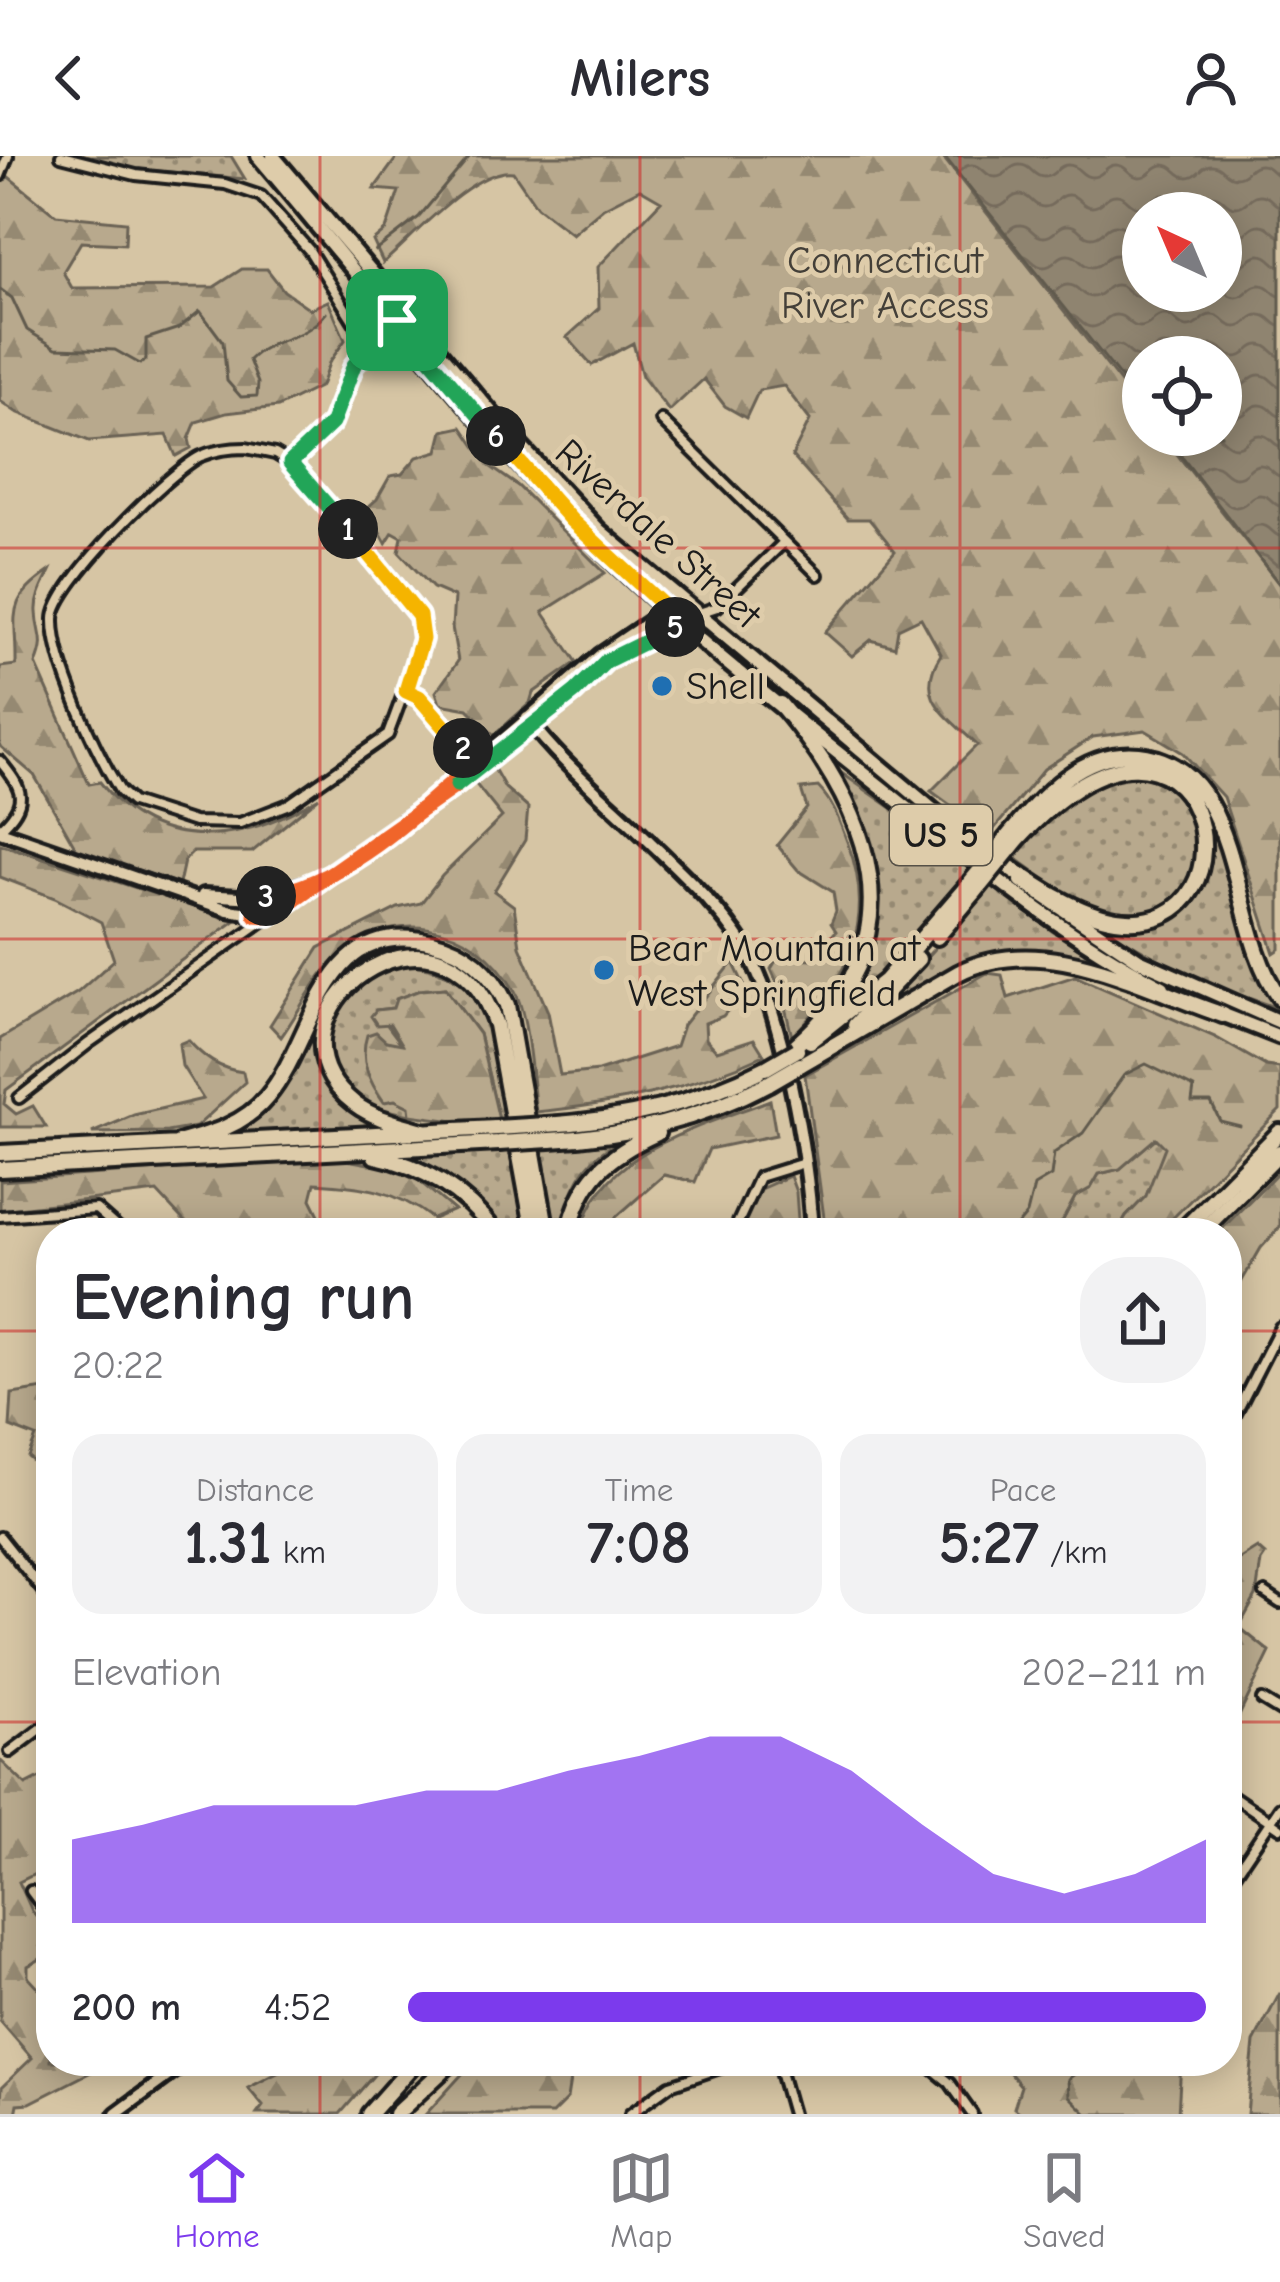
<!DOCTYPE html>
<meta charset="utf-8">
<style>
body{margin:0;font-family:"Comic Neue",sans-serif;background:#f2f2f3;color:#2b2b33;height:100vh;display:flex;flex-direction:column;font-size:45px;white-space:nowrap}
*{box-sizing:border-box;margin:0}
p{font-size:39px;color:#7c7c81}
.icon{flex:none;width:66px;height:66px;fill:none;stroke:currentColor;stroke-width:2;stroke-linecap:round;stroke-linejoin:round}
.map{position:relative;flex:1;overflow:hidden}
.panel{position:absolute;left:36px;top:1062px;width:1206px;height:858px;display:flex;flex-direction:column;background:#fff;border-radius:48px;box-shadow:0 6px 30px #0003}
.panel>*{flex:none}
.needle{width:78px;rotate:316deg}
.controls{position:absolute;left:1122px;top:36px;display:grid;gap:24px}
.controls a{display:grid;place-items:center;width:120px;height:120px;border-radius:50%;background:#fff;box-shadow:0 6px 30px #0003;font-size:60px}
.pin{position:absolute;display:grid;place-items:center;width:102px;height:102px;color:#fff;margin:-51px;border-radius:24px;box-shadow:0 6px 18px #0006}
.km{position:absolute;width:60px;height:60px;margin:-30px;border-radius:50%;background:#222;color:#fff;font-size:33px;line-height:60px;text-align:center}
.round{display:grid;place-items:center;flex:none;width:126px;height:126px;border-radius:48px;background:#f2f2f3}
.head{display:flex;align-items:center;justify-content:space-between;height:204px;padding:0 36px}
h1{font-size:66px;font-weight:600;line-height:90px}
.figures{display:grid;grid-template-columns:repeat(3,1fr);gap:18px;height:204px;padding:12px 36px}
.figures div{display:grid;align-content:center;border-radius:30px;background:#f2f2f3;text-align:center}
.figures b{font-size:60px;font-weight:600}
.figures small{font-size:33px;font-weight:400}
.figures p{font-size:33px}
.chart{height:336px;padding:24px 36px}
.chart p{display:flex;justify-content:space-between}
.chart svg{width:100%;height:216px;margin-top:12px;fill:#7c3aed;opacity:.7}
ul{padding:0 36px;list-style:none;font-size:39px}
li{display:grid;grid-template-columns:192px 144px 1fr;align-items:center;height:90px}
li i{height:30px;border-radius:15px;background:#7c3aed}
header{display:flex;justify-content:space-between;align-items:center;height:156px;padding:0 36px;background:#fff;font-size:54px;font-weight:600}
.tab-bar{display:flex;justify-content:space-around;align-items:center;height:168px;border-top:3px solid #e1e1e2;background:#fff;font-size:33px;color:#7c7c81}
.tab-bar a{display:grid;justify-items:center;gap:6px}
.tab-bar .active{color:#7c3aed}
.map>svg:first-child{display:block}
</style>
<header><svg class="icon" aria-label="back" viewBox="0 0 24 24"><path d="M15 5l-7 7 7 7"/></svg>Milers<svg class="icon" aria-label="person" viewBox="0 0 24 24"><circle cx="12" cy="8" r="4"/><path d="M4 21q1-7 8-7t8 7"/></svg></header>
<div class="map">
<svg width="1280" height="1958" viewBox="0 0 1280 1958">
<defs>
<pattern id="green-dots" width="8" height="8" patternUnits="userSpaceOnUse" patternTransform="scale(3)"><rect width="8" height="8" fill="#b8a98d"/><path d="M2 2h.1M6 6h.1" fill="none" stroke="#958972" stroke-width="1.8" stroke-linecap="round"/></pattern>
<pattern id="forest-firs" width="22" height="20" patternUnits="userSpaceOnUse" patternTransform="scale(3)"><rect width="22" height="20" fill="#b8a98d"/><path d="M5 1l3.5 6h-7zM16 11l3.5 6h-7z" fill="#958972"/></pattern>
<pattern id="water-waves" width="16" height="10" patternUnits="userSpaceOnUse" patternTransform="scale(3)"><rect width="16" height="10" fill="#8f8470"/><path d="M0 5q4-4 8 0t8 0" fill="none" stroke="#746b5b"/></pattern>
</defs>
<rect width="100%" height="100%" fill="#d6c5a4"/>
<filter id="ink" filterUnits="userSpaceOnUse"><feTurbulence type="fractalNoise" baseFrequency=".00833" numOctaves="2"/><feDisplacementMap in="SourceGraphic" scale="24" xChannelSelector="R" yChannelSelector="G"/><feConvolveMatrix kernelMatrix="1 2 1 2 8 2 1 2 1" color-interpolation-filters="sRGB"/></filter>
<g filter="url(#ink)">
<path fill="url(#green-dots)" stroke="#6a6254" stroke-width="3" d="M78 0H231L245 23 127 12Z
M840 616 919 671 970 713C929 765 889 816 836 856 898 773 875 703 840 616Z
M1122 617C1246 629 1204 784 1103 754 1070 744 1042 721 1014 701 1045 651 1070 638 1122 617Z
M1204 650C1228 702 1233 761 1255 813 1261 828 1272 840 1280 853L1193 823 1073 754C1090 759 1110 769 1128 770 1168 771 1208 737 1211 695 1211 679 1204 662 1204 650Z
M992 727 1052 775 1120 818C1047 793 1019 778 947 817 929 827 907 843 887 846Z
M399 808C494 811 493 888 506 963L499 964 479 878 445 832 420 834 397 843 393 852 376 854 403 890 386 885 395 944 410 951V959C391 955 371 952 356 939 300 893 342 822 399 808Z
M315 860H319C308 904 336 945 373 966V971L227 980 224 978C285 940 286 922 315 860Z
M1156 981 1166 991 1146 1040 1126 1061 1117 1077H1056L1075 1041 1091 1032 1099 1018 1120 1013Z
M625 982C620 987 610 990 601 997 576 1016 567 1047 561 1077H552L537 993Z
M509 994 528 1077H502C469 1036 448 1027 407 999Z"/>
<path fill="url(#forest-firs)" stroke="#6a6254" stroke-width="3" d="M398 0H942L1143 255V279H1162L1280 429V793L1274 797 1223 641 1183 597 1145 574 1093 581 1044 613 990 678 931 635 977 589C947 559 913 543 941 498L921 462 898 473 895 491 871 484 852 500 825 476 895 395 869 363H848L792 300 810 264 784 230 759 234 746 262 725 250 704 223 669 255 642 220 633 187 592 209 567 181 599 152 598 111 661 45 640 33 603 52 572 78 537 51 513 16C475 11 413 81 383 107L373 85 386 74 399 35 374 33Z
M0 14 56 59 126 66 125 88 81 86 63 116 72 132 214 131 242 113H267L284 135 310 153 328 145 345 184 329 207 321 230 278 251 226 257 196 266 189 283 191 292 176 300 167 279 89 285 16 256 0 245Z
M462 271 488 309 518 330 605 417 543 456 577 506 533 537 530 547 494 579 468 553 440 548 436 536 458 505 452 471 454 441 433 432 399 396 402 381 393 376 386 387 367 352 377 343 390 320 402 318 417 301 438 295 443 275Z
M50 415C44 428 36 441 37 456 38 481 47 481 36 508L89 628 100 626C157 701 247 686 319 641L252 696H193L184 705 179 728 77 694 34 619 0 590V511L16 509C17 458 3 447 50 415Z
M492 609 505 632 528 652 525 684 494 735 514 750 520 790 548 856 560 919 598 915 676 890 683 869 733 806 746 833 723 860 705 867 706 883 717 895 754 883 764 899C691 933 616 948 536 956 532 927 528 859 515 836 475 762 385 748 328 811 310 831 297 859 281 881L270 869 319 792 398 752 421 747 442 720 502 661 474 626Z
M818 631C834 647 840 667 848 688 878 767 846 824 792 881L782 838 771 813 778 801 812 803 836 775 831 767 836 755 833 736 798 714 777 689 807 652 801 633Z
M0 688 236 764 6 934 4 948 16 958 33 950 46 971H0V883L78 836 114 804 101 766 55 742 0 721Z
M987 817 1002 819 1008 842 1075 820 1215 881 1266 910 1280 912V954L1158 1077H1117L1126 1061 1146 1040 1165 991 1156 982 1120 1013 1099 1018 1091 1032 1075 1041 1056 1077H826L805 919Z
M445 832 479 878 499 964 454 965 410 959 409 951 395 944 384 946C369 926 359 904 367 879L376 876 386 885 402 888 390 868 377 869 371 860 376 854 393 852 396 843 420 834Z
M188 884C204 902 219 913 243 916L245 926 196 971 167 976 92 977 134 959 203 943 182 910 179 888Z
M770 944 776 979 709 993 695 1026 664 1019 616 1061 613 1077H581C599 995 701 971 770 944Z
M336 1002 407 1015 454 1054 433 1063C394 1033 362 1030 315 1027L311 1043 328 1077H195L157 1036 0 1054V1025Z
M1280 1014V1071L1261 1092 1227 1151V1077H1218Z
M790 1020 796 1036 799 1077H739L758 1034Z
M51 1232V1295L36 1308 28 1301 36 1281 10 1271 12 1238Z
M1257 1392 1265 1399 1261 1405 1256 1440 1239 1471 1270 1496 1239 1560 1227 1556V1411Z
M0 1604 26 1629 46 1619 51 1621V1710L19 1726 32 1755 51 1778V1797L28 1810V1821L51 1846V1905H93L91 1916 30 1947 18 1948 16 1958H0L2 1931 32 1902 0 1865Z
M1280 1837V1958H1247L1254 1886Z
M301 1905H386L340 1958H257L263 1950 248 1932Z
M474 1905H580L572 1911 567 1943 552 1958H426Z
M1000 1905H1181L1178 1958H1022L1014 1952 1021 1930Z"/>
<path fill="url(#water-waves)" stroke="#615a4e" stroke-width="3" fill-rule="evenodd" d="M944 0H1280V429L1165 279H1221V201H1143V250ZM1143 57H1221V135H1143Z"/>
<g fill="none" stroke-linecap="round" stroke-linejoin="round">
<path stroke="#615a4e" stroke-width="3" d="M375 95 419 61 470 0
M0 133 12 142 27 174 56 192 115 194 140 208 146 204V183L179 172 200 155 223 186 227 225 241 241 257 240 258 227 249 204C275 178 301 188 326 157
M1011 1077 1027 1058 1034 1030 1051 1020 1054 997 1083 977 1124 919 1146 908 1194 932 1192 946H1211L1220 965 1240 970
M1080 1905V1914L1068 1923 1069 1940 1087 1958"/>
<g stroke="#1c1c1c" stroke-width="16">
<path id="street" d="M61 0 136 19 225 28 261 40 309 94 369 190
M0 20 8 0
M661 264 818 419
M246 292 275 298 290 307 413 449 421 470V490L388 579 289 648 240 667 194 666 132 646 120 635C97 597 53 507 54 463 54 429 170 315 201 300 215 294 231 292 246 292Z
M290 307 332 267 354 209 396 165
M699 457 717 451 784 386
M407 535 419 541 475 606
M0 605C23 633 30 646 0 673
M19 942 89 887 270 760
M0 1060 96 1053 123 1077
M733 1077 759 1021 804 1007
M1227 1275 1280 1171
M0 1381 51 1445
M1265 1437 1280 1447
M1262 1544 1280 1555
M10 1596 51 1565
M1227 1636 1280 1672
M1227 1730 1280 1651
M31 1735 51 1762
M777 1905 792 1958
M923 1905 950 1927 972 1958
M630 1958 670 1929 741 1905"/>
</g>
<g stroke="#1c1c1c" stroke-width="20">
<path id="secondary" d="M527 562C561 608 611 647 651 687 684 719 719 751 744 790 783 853 808 1002 812 1077
M453 631 533 570 606 505 698 457
M0 675 228 754 270 760 433 645 600 499 681 444
M203 739 256 742 308 727
M116 1958 188 1905"/>
</g>
<g stroke="#1c1c1c" stroke-width="21">
<path id="primary" d="M258 0C362 122 461 251 572 365 667 463 776 547 882 632 972 704 1060 778 1163 831
M273 0 513 282 599 374 976 690
M1021 725 1139 804 1280 866
M1214 855 1280 881"/>
</g>
<g stroke="#1c1c1c" stroke-width="22">
<path id="highway" d="M780 548C872 657 920 782 796 889
M1010 678C1042 640 1083 593 1139 599 1247 611 1227 773 1280 842
M970 685C1014 712 1065 756 1116 764 1272 786 1206 476 1017 684
M937 781 975 736
M855 869 918 803
M810 885 885 825 968 729
M800 909 958 817C1042 774 1140 831 1223 859
M546 969C625 964 696 948 766 912
M423 975C400 968 375 963 355 948 244 862 443 711 496 869L534 1077
M550 984C628 980 699 964 769 927
M178 987C211 978 244 969 267 941 317 882 320 760 432 786 467 794 492 817 507 849L547 1077
M0 997 496 972
M375 1000C425 1010 465 1037 496 1077
M0 1013 499 987
M569 1077C580 1023 608 999 657 977
M1180 1077 1280 976
M1200 1077 1280 996
M369 1958 416 1905
M396 1958 453 1905"/>
</g>
<use href="#street" stroke="#deccaa" stroke-width="8"/>
<use href="#secondary" stroke="#deccaa" stroke-width="10"/>
<use href="#primary" stroke="#deccaa" stroke-width="12"/>
<use href="#highway" stroke="#deccaa" stroke-width="14"/>
<g stroke="#1c1c1c" stroke-width="22" stroke-linecap="butt">
<path id="highway-bridge" d="M968 729 1010 678
M975 736 1017 684
M766 912 797 894
M769 927 800 909
M496 972 546 969
M499 987 550 984"/>
</g>
<use href="#highway-bridge" stroke="#deccaa" stroke-width="14"/>
</g>
</g>
<g fill="none" stroke-linecap="round" stroke-linejoin="round" filter="url(#ink)">
<g stroke="#fff" stroke-width="24">
<path id="split-1" d="M348 373 290 307 332 267 354 209 397 164"/>
</g>
<g stroke="#fff" stroke-width="24">
<path id="split-2" d="M348 373 419 460 422 483 406 535 419 541 463 592"/>
</g>
<g stroke="#fff" stroke-width="24">
<path id="split-3" d="M266 740C348 726 415 658 475 606L463 592"/>
</g>
<g stroke="#fff" stroke-width="24">
<path id="split-4" d="M266 740 256 742 255 759 270 760 457 629"/>
</g>
<g stroke="#fff" stroke-width="24">
<path id="split-5" d="M457 629 575 536 606 505 675 471"/>
</g>
<g stroke="#fff" stroke-width="24">
<path id="split-6" d="M496 280 572 365 682 467 675 471"/>
</g>
<g stroke="#fff" stroke-width="24">
<path id="split-7" d="M397 164 496 280"/>
</g>
<use href="#split-1" stroke="#22a559" stroke-width="15"/>
<use href="#split-2" stroke="#f5b400" stroke-width="15"/>
<use href="#split-3" stroke="#f0652b" stroke-width="15"/>
<use href="#split-4" stroke="#f0652b" stroke-width="15"/>
<use href="#split-5" stroke="#22a559" stroke-width="15"/>
<use href="#split-6" stroke="#f5b400" stroke-width="15"/>
<use href="#split-7" stroke="#22a559" stroke-width="15"/>
</g>
<path fill="none" stroke="#cd2727" stroke-width="3" stroke-opacity="0.55" d="M320 0V1077M640 0V1077M960 0V1077M0 392H1280M0 783H1280M0 1175H51M1227 1175H1280M0 1566H51M1227 1566H1280M320 1905V1958M640 1905V1958M960 1905V1958"/>
<g fill="#1f6fb2" stroke="#deccaa" stroke-width="4.5">
<circle cx="662" cy="530" r="12"/>
<circle cx="604" cy="814" r="12"/>
</g>
<g text-anchor="middle" dominant-baseline="central" stroke-width="10" stroke-linejoin="round" paint-order="stroke">
<rect fill="#deccaa" stroke="#565147" stroke-width="3" x="890" y="649" width="102" height="60" rx="9"/>
<g font-size="36" font-weight="bold" fill="#1c1c1c">
<text x="941" y="679">US 5</text>
</g>
<g font-size="39" fill="#433f38" stroke="#deccaa">
<text x="885" y="104">Connecticut<tspan x="885" dy="45">River Access</tspan></text>
</g>
<g font-size="39" fill="#1c1c1c" stroke="#deccaa">
<text transform="translate(658 378) rotate(42)">Riverdale Street</text>
</g>
<g font-size="39" fill="#1c1c1c" stroke="#deccaa" text-anchor="start">
<text x="686" y="530">Shell</text>
<text x="628" y="792">Bear Mountain at<tspan x="628" dy="45">West Springfield</tspan></text>
</g>
</g>
</svg>
<div class="controls">
<a><svg class="needle" viewBox="-14 -14 28 28"><path d="M0-13l5 13h-10z" fill="#e53935"/><path d="M0 13l5-13h-10z" fill="#7c7c81"/></svg></a>
<a><svg class="icon" aria-label="locate" viewBox="0 0 24 24"><circle cx="12" cy="12" r="6"/><path d="M12 2v4M12 18v4M2 12h4M18 12h4"/></svg></a>
</div>
<div class="pin" style="left:397px;top:164px;background:#1e9e55"><svg class="icon" aria-label="arrive" viewBox="0 0 24 24"><path d="M6 21V4h12l-3 4 3 4H6"/></svg></div>
<b class="km" style="left:348px;top:373px">1</b>
<b class="km" style="left:463px;top:592px">2</b>
<b class="km" style="left:266px;top:740px">3</b>
<b class="km" style="left:675px;top:471px">5</b>
<b class="km" style="left:496px;top:280px">6</b>
<section class="panel">
<div class="head"><div><h1>Evening run</h1><p>20:22</p></div><a class="round"><svg class="icon" aria-label="share" viewBox="0 0 24 24"><path d="M12 15V3M7 8l5-5 5 5M5 13v7h14v-7"/></svg></a></div>
<div class="figures">
<div><p>Distance</p><b>1.31<small> km</small></b></div>
<div><p>Time</p><b>7:08</b></div>
<div><p>Pace</p><b>5:27<small> /km</small></b></div>
</div>
<div class="chart"><p><span>Elevation</span>202–211 m</p>
<svg viewBox="0 0 160 44" preserveAspectRatio="none"><path d="M0 44V27L10 24L20 20L30 20L40 20L50 17L60 17L70 13L80 10L90 6L100 6L110 13L120 24L130 34L140 38L150 34L160 27V44z"/></svg>
</div>
<ul>
<li><b>200 m</b>4:52<i style="width:100%"></i></li>
</ul>
</section>
</div>
<nav class="tab-bar">
<a class="active"><svg class="icon" aria-label="home" viewBox="0 0 24 24"><path d="M3 11l9-7 9 7M6 9v11h12V9"/></svg>Home</a>
<a><svg class="icon" aria-label="map" viewBox="0 0 24 24"><path d="M3 6l6-2 6 2 6-2v14l-6 2-6-2-6 2zM9 4v14M15 6v14"/></svg>Map</a>
<a><svg class="icon" aria-label="saved" viewBox="0 0 24 24"><path d="M7 4h10v16l-5-4-5 4z"/></svg>Saved</a>
</nav>
